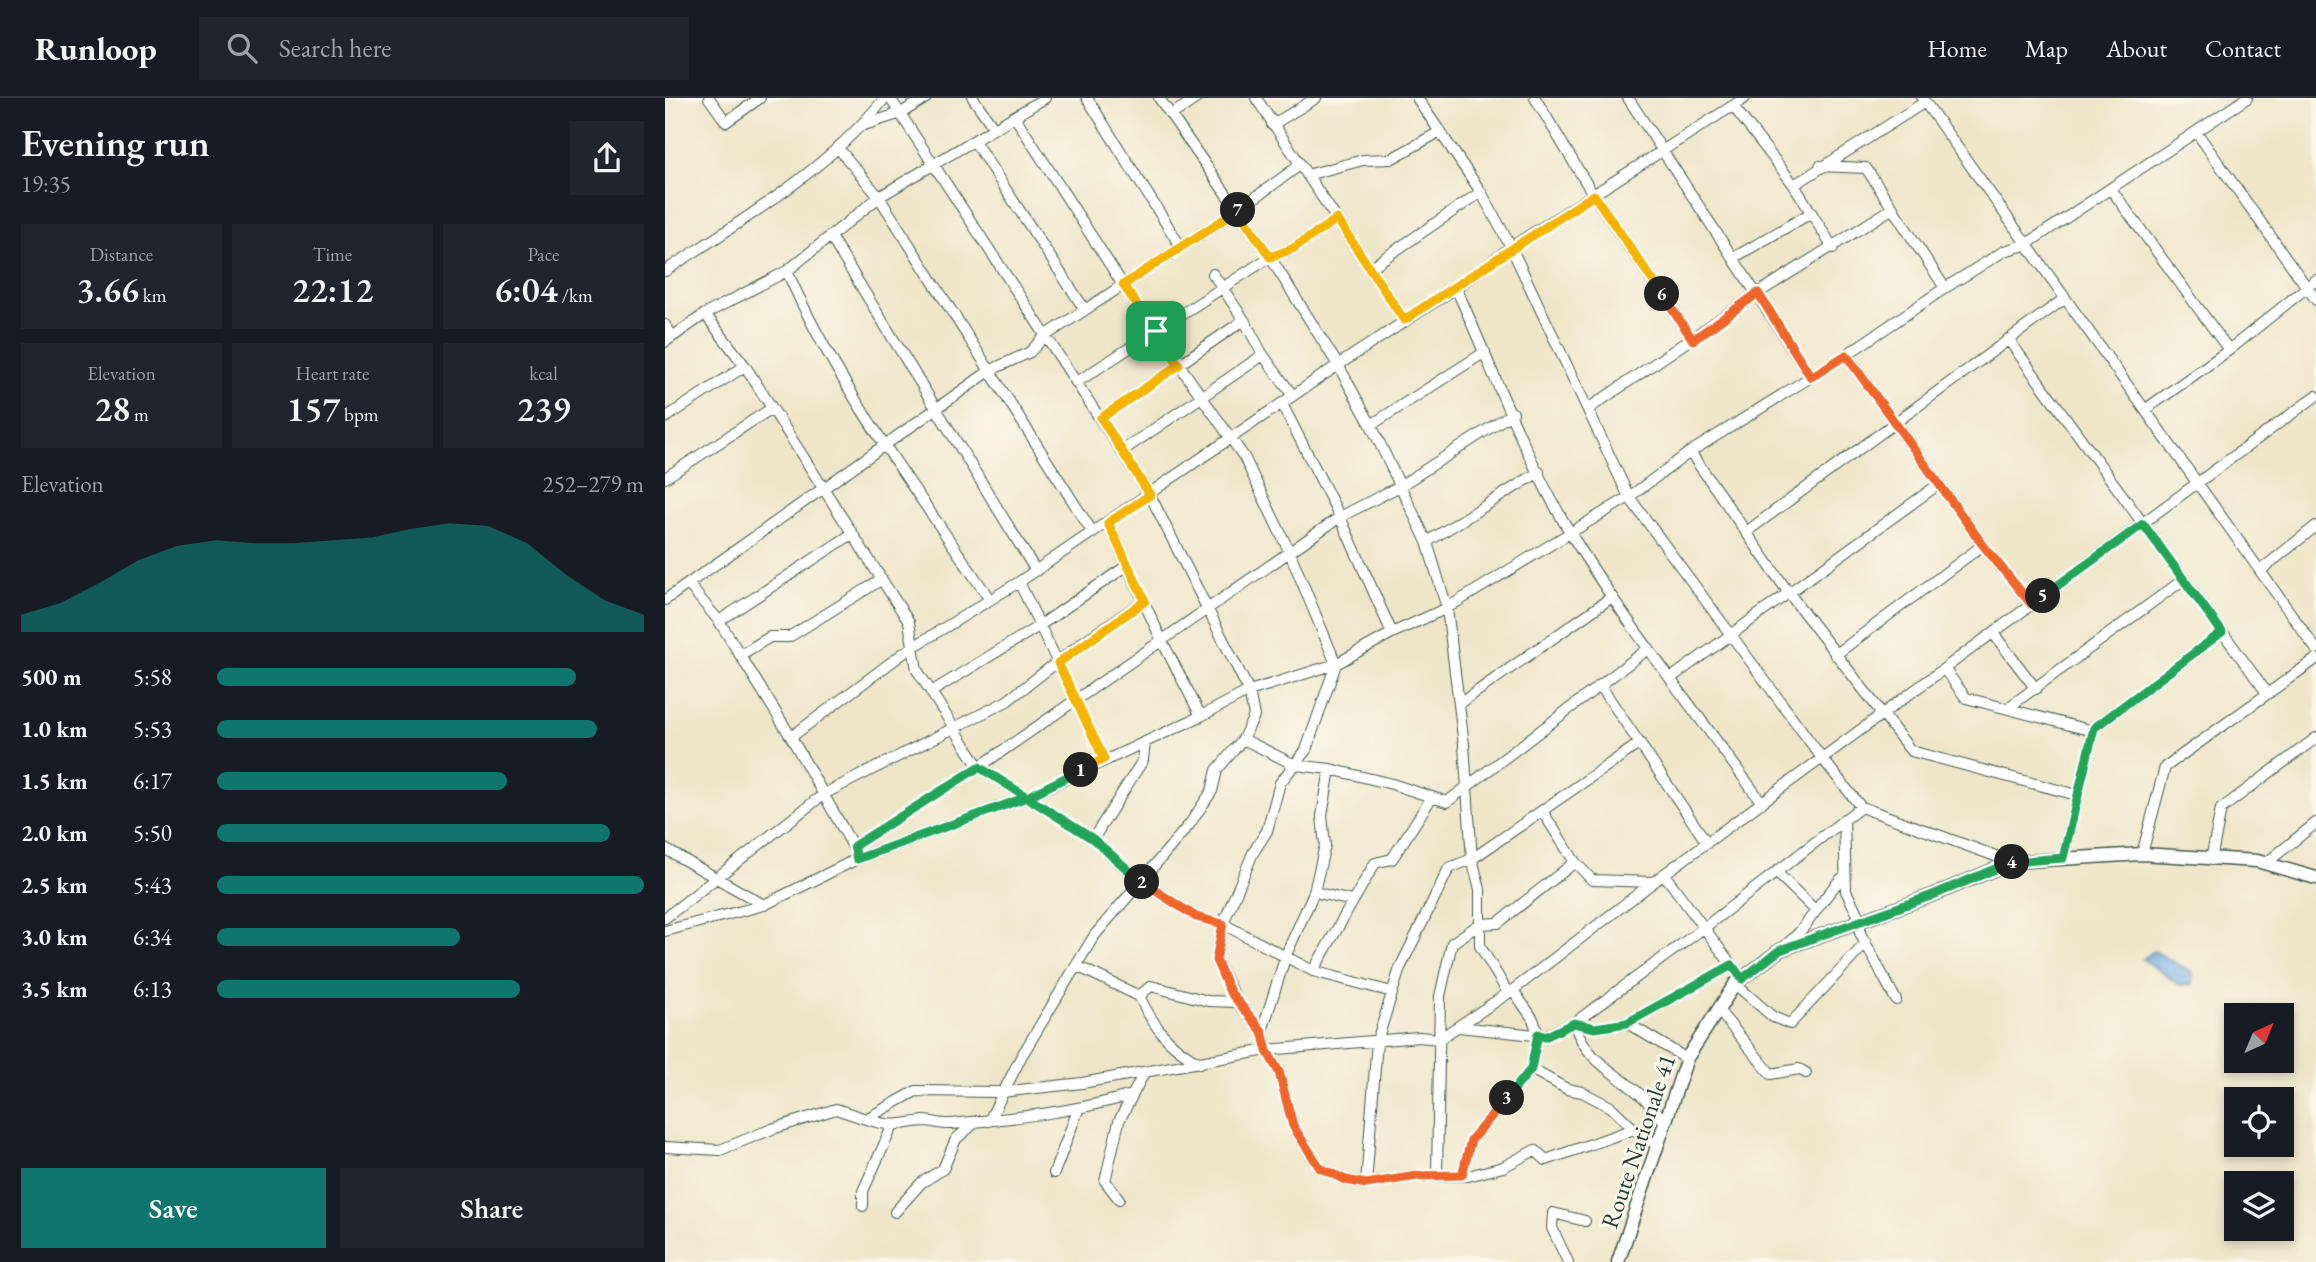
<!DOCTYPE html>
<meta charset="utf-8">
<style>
body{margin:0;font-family:"EB Garamond",serif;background:#20242c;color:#f1f3f6;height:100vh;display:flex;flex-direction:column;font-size:26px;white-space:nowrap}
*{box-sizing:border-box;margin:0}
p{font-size:23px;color:#9ea1a6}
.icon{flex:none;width:38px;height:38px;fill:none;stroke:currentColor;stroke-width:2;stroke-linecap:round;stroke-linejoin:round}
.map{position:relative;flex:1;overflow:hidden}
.details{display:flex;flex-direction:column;background:#171b24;width:665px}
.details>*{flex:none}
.needle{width:46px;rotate:44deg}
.fabs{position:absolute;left:1559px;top:905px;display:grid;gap:14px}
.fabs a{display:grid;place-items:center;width:70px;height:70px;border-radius:0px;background:#171b24;box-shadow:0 4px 10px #0003;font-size:35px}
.pin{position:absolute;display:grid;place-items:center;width:60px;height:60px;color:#fff;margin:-30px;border-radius:14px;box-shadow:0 4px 10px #0006}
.km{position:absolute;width:35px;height:35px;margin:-18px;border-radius:50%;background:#222;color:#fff;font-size:19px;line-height:35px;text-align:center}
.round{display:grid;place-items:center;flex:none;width:74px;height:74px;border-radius:0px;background:#20242c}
.headline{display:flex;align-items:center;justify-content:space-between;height:119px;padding:0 21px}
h1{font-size:38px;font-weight:600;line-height:52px}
.metrics{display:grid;grid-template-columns:repeat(3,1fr);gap:10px;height:119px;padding:7px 21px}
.metrics div{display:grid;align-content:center;border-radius:0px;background:#20242c;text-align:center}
.metrics b{font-size:35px;font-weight:600}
.metrics small{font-size:19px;font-weight:400}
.metrics p{font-size:19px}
.chart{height:196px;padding:14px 21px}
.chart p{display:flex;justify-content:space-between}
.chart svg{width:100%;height:126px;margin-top:7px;fill:#0f766e;opacity:.7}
.action{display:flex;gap:14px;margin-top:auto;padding:14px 21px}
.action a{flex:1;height:80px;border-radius:0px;background:#0f766e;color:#fff;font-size:28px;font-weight:600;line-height:80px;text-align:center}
.action a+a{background:#20242c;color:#f1f3f6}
ul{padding:0 21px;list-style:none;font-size:23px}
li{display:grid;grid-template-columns:112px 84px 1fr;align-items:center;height:52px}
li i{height:18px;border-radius:9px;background:#0f766e}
header{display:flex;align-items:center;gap:42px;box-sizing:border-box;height:98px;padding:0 35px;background:#171b24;border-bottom:2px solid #363941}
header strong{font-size:33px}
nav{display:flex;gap:38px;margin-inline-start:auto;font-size:24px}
.search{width:490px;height:63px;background:#20242c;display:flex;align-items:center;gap:18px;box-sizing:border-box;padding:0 24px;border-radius:0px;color:#9ea1a6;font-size:26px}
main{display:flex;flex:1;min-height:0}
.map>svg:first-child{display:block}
</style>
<header>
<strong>Runloop</strong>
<div class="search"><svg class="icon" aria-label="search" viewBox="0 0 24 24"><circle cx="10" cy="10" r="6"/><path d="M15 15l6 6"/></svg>Search here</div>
<nav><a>Home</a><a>Map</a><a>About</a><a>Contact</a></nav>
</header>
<main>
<section class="details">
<div class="headline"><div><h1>Evening run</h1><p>19:35</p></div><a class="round"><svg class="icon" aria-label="share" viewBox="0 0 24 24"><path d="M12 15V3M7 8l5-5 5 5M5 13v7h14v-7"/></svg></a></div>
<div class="metrics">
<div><p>Distance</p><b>3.66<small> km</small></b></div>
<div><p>Time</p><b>22:12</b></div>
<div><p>Pace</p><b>6:04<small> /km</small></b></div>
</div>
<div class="metrics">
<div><p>Elevation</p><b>28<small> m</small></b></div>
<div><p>Heart rate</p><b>157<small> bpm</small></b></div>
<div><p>kcal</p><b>239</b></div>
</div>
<div class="chart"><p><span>Elevation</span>252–279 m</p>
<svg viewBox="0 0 160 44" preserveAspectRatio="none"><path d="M0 44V38L10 34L20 27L30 19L40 14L50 12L60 13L70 13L80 12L90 11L100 8L110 6L120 7L130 13L140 24L150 33L160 38V44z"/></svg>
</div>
<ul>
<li><b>500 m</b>5:58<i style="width:84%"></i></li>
<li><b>1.0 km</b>5:53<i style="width:89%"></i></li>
<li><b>1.5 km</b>6:17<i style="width:68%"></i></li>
<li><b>2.0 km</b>5:50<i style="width:92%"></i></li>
<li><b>2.5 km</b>5:43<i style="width:100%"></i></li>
<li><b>3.0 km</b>6:34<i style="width:57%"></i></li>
<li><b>3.5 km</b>6:13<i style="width:71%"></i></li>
</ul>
<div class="action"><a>Save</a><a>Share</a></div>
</section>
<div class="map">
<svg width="1651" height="1164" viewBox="0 0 1651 1164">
<rect width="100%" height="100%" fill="#fbf7ec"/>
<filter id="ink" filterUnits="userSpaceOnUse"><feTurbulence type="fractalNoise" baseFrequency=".0143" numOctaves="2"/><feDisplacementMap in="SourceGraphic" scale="14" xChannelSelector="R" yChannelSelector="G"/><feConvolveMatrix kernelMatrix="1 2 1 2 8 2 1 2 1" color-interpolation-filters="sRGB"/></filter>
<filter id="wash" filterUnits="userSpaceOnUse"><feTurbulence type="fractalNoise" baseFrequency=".00686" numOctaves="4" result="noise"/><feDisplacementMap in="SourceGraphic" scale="28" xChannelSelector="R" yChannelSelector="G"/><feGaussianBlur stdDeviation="1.57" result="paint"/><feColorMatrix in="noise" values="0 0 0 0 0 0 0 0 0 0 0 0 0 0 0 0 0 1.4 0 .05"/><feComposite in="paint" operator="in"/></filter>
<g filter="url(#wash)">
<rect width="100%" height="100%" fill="#efe6c9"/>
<path fill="#75abe3" stroke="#4a748c" stroke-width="2" d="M1489 853 1528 875 1527 886 1514 887 1478 861Z"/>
</g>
<g filter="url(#ink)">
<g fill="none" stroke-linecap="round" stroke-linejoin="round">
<g stroke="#3e564a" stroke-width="12">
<path id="minor" d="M44 0 61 24 95 0
M225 0 485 397 584 593 589 618 578 641 552 672 547 693 524 727 429 838 356 959 324 1023
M308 0 329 30
M422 0 516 149
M494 0 605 159 673 267 706 327 762 444 782 510 799 647 807 761 815 791V848L843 895
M591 0 739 222
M752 0 816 94 846 149 964 399 1157 660 1196 709 1347 764
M870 0 929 98 1028 242
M963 0 1146 279
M1257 0 1651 551
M1068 8 1129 87 1168 150
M506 17 532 0
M350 19 458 187 579 359 625 455 671 566 641 652 615 685 602 733 588 755 558 826 551 862 572 904
M199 27 236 15 261 0
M607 27 651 0
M1532 35 1651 202
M309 43 420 212
M174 51 214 99 428 435
M1155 68 1201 70 1280 190
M642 77 698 62 726 61 776 33
M1129 87 1260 4
M1446 91 1564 252
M165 138 371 473
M1070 159 1146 115
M705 170 816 94
M0 173C79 121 160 74 220 0
M122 173C173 291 254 395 325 502
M548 176 579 222 598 257 628 298
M791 190C828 271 859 359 906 436 963 529 1033 616 1097 705
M40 216 80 268 244 524 252 572 314 669 428 741 476 784 531 819 558 826 648 873 727 894
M0 227 7 238
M1343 241 1602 595
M0 244 40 216 122 173 214 99 380 0
M1181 257 1318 447 1366 507
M412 284 605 159 627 151 672 121
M617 306 675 419 727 535
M923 311 1093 195 1228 110
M1481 311 1564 252 1651 182
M0 320 80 268
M436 320 579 222
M706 327 820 254
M457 353 598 257
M1025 354 1123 494 1246 653 1412 697
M0 380 107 310
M443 425 496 541 536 618
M1081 434 1399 201
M762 444 874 374
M1596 472 1651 428
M354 484 439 661
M23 486 54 523 126 639 190 752
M0 502 326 272 365 254 380 238 573 112 635 67
M54 523 187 436
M1328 535 1371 591
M75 557 105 539H124L216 482
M1170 557 1318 447
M1280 572 1301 600 1428 633
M1006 580 1274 386
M935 587 1042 745
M266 594 374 528 463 467
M794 606 947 499
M1344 609 1518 482
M126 639 240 554 354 484 673 267 791 190 846 149 1080 0
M578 641 630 667 665 671 727 686 782 704 984 550
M877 713 910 764 927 782 988 784
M1179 721 1181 793 1195 821V835L1231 902
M428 741 478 662 480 644
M189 748 314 669 675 419 735 388 848 315
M0 751 99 807
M1477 756 1500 669 1651 561
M1398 759 1429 630 1557 534
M1546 762 1556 711 1651 640
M1600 766 1651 725
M1111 774 1149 811
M999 776 1077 881
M649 794 687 803
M0 820 159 696 342 603 418 544 479 503
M0 833 99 807 192 761 362 699 536 618 584 593 671 566 727 535 782 510 964 399 1025 354 1181 257 1280 190 1339 153 1360 147 1582 0
M1121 847C1144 829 1155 801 1179 778
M412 868 474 898 486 888 543 903 572 904 597 933 602 952 614 974 628 1028 650 1063 655 1070 681 1082 701 1086
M648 873 710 765 727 761 767 699
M1070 886 1108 919 1125 926 1201 845
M848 892 868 921 873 936 866 971 902 991 917 994 946 1009 969 1031 993 1048
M474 898C489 929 503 948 535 965
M1054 913 1106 976 1134 971 1141 975
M909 925 930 930 962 925 1067 867
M909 925C923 966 949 972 978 999 986 1007 993 1016 1000 1024
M962 925 1022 961
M794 929 880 938 909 925 1040 829 1196 709
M597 933 621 857 649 794 660 747 657 718 665 671
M201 1021C231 1030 230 1026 259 1023 268 1023 277 1027 286 1026 350 1020 404 1015 467 997
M969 1031 881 1062 870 1052 838 1069 803 1078H752L701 1086 712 943 735 870 784 770 807 761 975 645
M0 1049 55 1052 107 1031 171 1011 201 1021 251 993 337 994 417 985 602 952 754 939 774 941 848 892 999 776 1651 298
M389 1075 413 1012
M797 1077 806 1042 866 971
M772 1078 775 898 787 845 815 826 833 825 910 764
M454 1101 440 1083 454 1023 479 975
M198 1108V1093L227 1029
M230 1114 256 1085 278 1071 291 1041 312 1023
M903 1164 887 1130 888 1115 920 1123"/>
</g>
<g stroke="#3e564a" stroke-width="15">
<path id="tertiary" d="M953 1164 1022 960 1070 886 1115 852 1268 797 1347 764 1477 756 1592 763 1651 780"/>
</g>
<use href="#minor" stroke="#fff" stroke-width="10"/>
<use href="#tertiary" stroke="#fff" stroke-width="12"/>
</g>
</g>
<g fill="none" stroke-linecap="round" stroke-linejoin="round" filter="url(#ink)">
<g stroke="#fff" stroke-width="14">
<path id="split-1" d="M416 672 439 661 393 565 480 503 443 425 485 397 436 320 514 267 491 233"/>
</g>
<g stroke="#fff" stroke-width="14">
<path id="split-2" d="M416 672 362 699 192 761 189 748 314 669 362 699 368 703 428 741 477 784"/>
</g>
<g stroke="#fff" stroke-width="14">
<path id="split-3" d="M477 784 531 819 558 826 551 862 565 894 597 933 602 953 614 974 628 1028 655 1070 681 1082 701 1086 752 1078 797 1077 806 1042 842 1000"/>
</g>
<g stroke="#fff" stroke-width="14">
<path id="split-4" d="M842 1000 866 971 873 936 880 939 909 925 930 930 962 925 1067 867 1077 881 1115 852 1268 797 1347 764"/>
</g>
<g stroke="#fff" stroke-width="14">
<path id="split-5" d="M1347 764 1398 760 1429 630 1557 534 1478 426 1378 498"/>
</g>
<g stroke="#fff" stroke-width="14">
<path id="split-6" d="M997 196 1028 242 1093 195 1146 279 1181 257 1318 447 1366 506 1378 498"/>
</g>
<g stroke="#fff" stroke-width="14">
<path id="split-7" d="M573 112 605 159 627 151 672 121 739 222 929 97 997 196"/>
</g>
<g stroke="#fff" stroke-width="14">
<path id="split-8" d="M491 233 458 187 573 112"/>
</g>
<use href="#split-1" stroke="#f5b400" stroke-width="9"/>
<use href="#split-2" stroke="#22a559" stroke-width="9"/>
<use href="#split-3" stroke="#f0652b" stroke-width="9"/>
<use href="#split-4" stroke="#22a559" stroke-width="9"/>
<use href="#split-5" stroke="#22a559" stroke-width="9"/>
<use href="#split-6" stroke="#f0652b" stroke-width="9"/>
<use href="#split-7" stroke="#f5b400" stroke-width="9"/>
<use href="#split-8" stroke="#f5b400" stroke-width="9"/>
</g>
<g text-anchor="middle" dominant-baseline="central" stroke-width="6" stroke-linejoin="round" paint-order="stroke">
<g font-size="24" fill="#1f3d34" stroke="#fbf7ec">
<text transform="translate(973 1043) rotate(-71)">Route Nationale 41</text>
</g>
</g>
</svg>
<div class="fabs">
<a><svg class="needle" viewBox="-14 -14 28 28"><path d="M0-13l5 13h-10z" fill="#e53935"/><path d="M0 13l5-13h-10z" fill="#9ea1a6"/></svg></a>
<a><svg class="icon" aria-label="locate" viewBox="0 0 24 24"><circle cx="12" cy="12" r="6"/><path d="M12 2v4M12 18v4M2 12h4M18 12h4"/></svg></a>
<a><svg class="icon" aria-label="layers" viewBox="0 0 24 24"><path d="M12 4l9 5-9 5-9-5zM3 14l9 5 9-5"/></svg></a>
</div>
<div class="pin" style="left:491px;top:233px;background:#1e9e55"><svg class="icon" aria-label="arrive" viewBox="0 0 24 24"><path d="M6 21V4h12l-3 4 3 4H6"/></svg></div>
<b class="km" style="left:416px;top:672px">1</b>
<b class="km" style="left:477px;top:784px">2</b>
<b class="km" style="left:842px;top:1000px">3</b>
<b class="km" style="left:1347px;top:764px">4</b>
<b class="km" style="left:1378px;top:498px">5</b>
<b class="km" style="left:997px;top:196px">6</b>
<b class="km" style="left:573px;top:112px">7</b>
</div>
</main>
